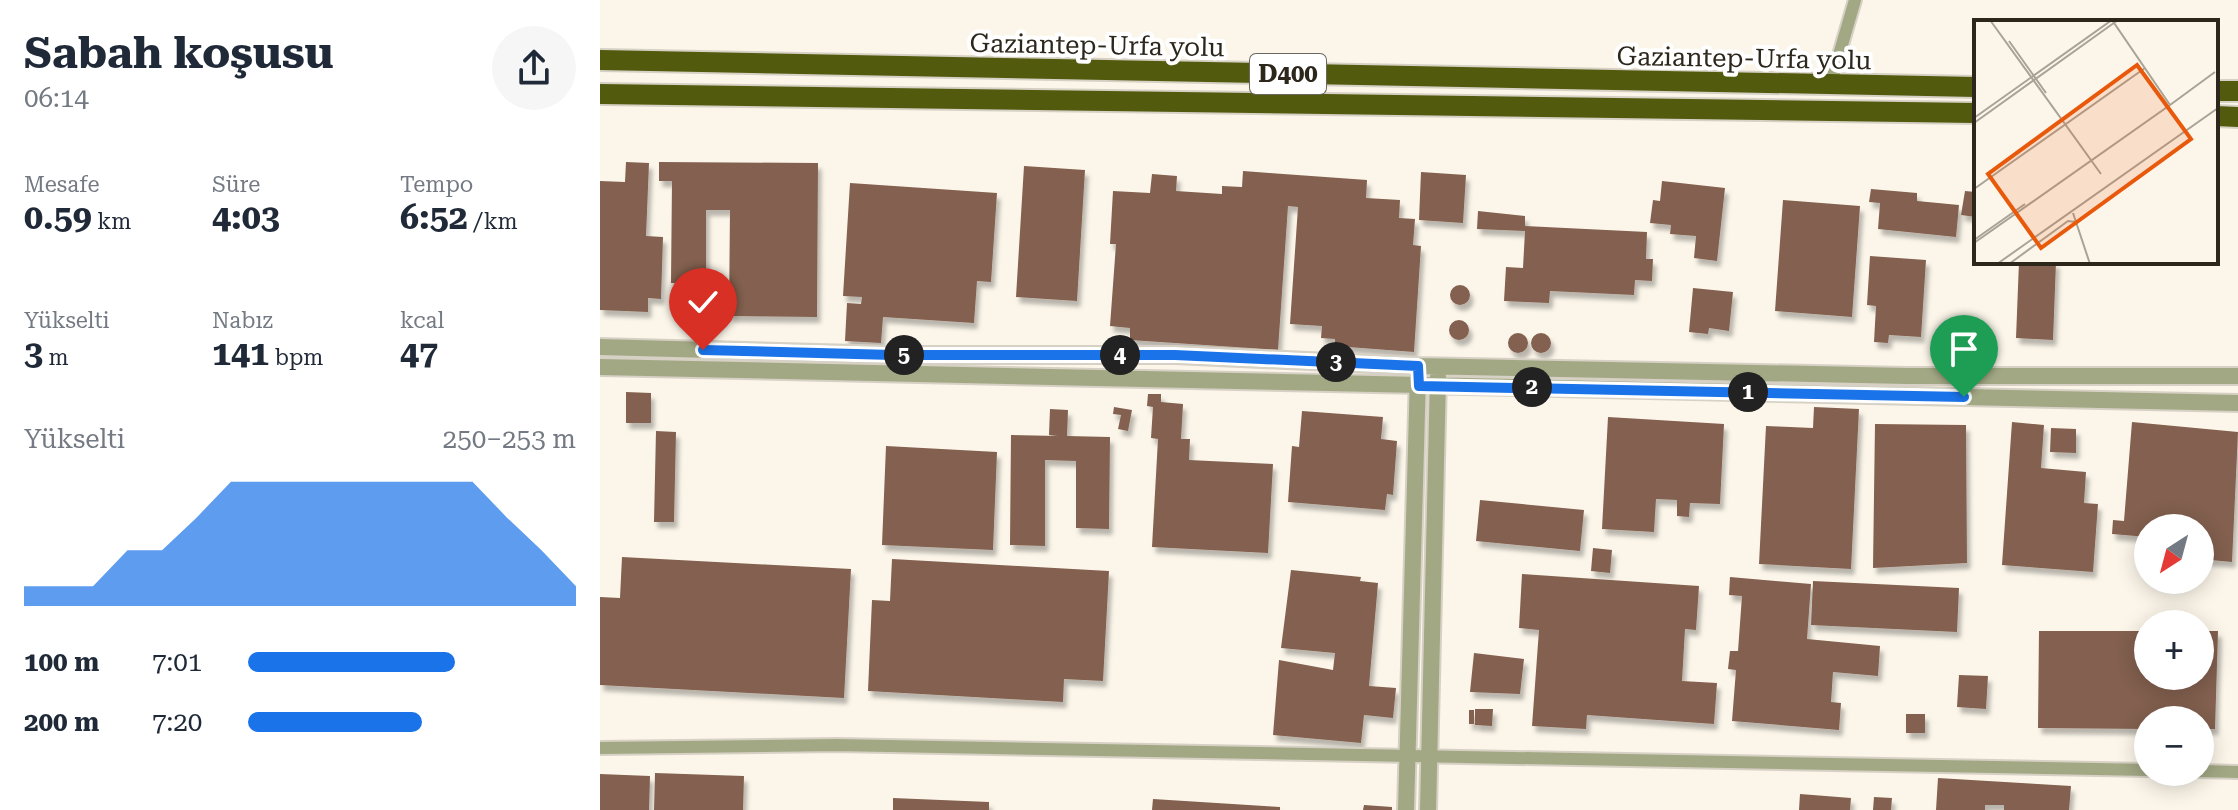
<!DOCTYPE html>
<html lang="tr">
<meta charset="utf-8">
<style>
body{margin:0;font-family:"Roboto Serif",serif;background:#f6f6f7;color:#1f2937;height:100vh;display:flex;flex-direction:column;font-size:30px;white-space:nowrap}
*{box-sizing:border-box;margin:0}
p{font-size:26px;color:#747a83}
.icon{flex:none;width:44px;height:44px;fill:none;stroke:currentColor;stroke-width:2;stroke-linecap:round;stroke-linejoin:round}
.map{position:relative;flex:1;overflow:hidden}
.sheet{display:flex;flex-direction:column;background:#fff;width:600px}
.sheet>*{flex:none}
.needle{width:52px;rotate:216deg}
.buttons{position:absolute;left:1534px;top:514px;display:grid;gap:16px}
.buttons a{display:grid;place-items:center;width:80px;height:80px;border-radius:50%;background:#fff;box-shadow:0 4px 20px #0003;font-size:40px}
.pin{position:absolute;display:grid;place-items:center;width:68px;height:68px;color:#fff;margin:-82px -34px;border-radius:50% 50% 50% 0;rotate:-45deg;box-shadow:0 0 8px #0007}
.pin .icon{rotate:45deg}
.km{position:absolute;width:40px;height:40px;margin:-20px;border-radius:50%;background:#222;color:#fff;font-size:22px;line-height:40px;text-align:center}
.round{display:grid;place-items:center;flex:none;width:84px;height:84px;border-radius:42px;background:#f6f6f7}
.headline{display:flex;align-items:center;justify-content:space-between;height:136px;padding:0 24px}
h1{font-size:44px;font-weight:700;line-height:60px}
.figures{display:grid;grid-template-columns:repeat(3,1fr);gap:12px;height:136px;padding:8px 24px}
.figures div{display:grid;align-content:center}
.figures b{font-size:34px;font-weight:700}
.figures small{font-size:22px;font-weight:400}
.figures p{font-size:22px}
.chart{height:224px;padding:16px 24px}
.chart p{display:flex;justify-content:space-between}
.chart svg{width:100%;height:144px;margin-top:8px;fill:#1a73e8;opacity:.7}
ul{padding:0 24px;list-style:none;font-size:26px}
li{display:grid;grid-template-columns:128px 96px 1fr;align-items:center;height:60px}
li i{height:20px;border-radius:10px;background:#1a73e8}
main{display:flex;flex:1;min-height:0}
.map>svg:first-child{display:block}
</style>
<main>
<section class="sheet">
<div class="headline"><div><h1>Sabah koşusu</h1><p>06:14</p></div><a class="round"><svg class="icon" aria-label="share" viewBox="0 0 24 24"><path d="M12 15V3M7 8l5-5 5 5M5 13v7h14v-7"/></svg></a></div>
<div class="figures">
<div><p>Mesafe</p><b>0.59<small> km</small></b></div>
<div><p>Süre</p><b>4:03</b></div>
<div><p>Tempo</p><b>6:52<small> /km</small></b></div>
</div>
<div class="figures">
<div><p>Yükselti</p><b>3<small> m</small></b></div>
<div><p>Nabız</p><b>141<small> bpm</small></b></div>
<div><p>kcal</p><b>47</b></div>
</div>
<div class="chart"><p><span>Yükselti</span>250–253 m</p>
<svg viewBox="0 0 160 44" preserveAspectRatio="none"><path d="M0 44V38L10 38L20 38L30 27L40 27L50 17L60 6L70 6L80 6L90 6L100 6L110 6L120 6L130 6L140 17L150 27L160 38V44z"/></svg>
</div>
<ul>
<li><b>100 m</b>7:01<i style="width:63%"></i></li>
<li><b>200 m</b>7:20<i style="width:53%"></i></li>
</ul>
</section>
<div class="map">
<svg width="1638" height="810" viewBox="0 0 1638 810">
<defs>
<filter id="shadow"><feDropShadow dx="3.5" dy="6" stdDeviation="2" flood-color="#0004"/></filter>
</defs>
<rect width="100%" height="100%" fill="#fcf6ea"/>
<path fill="#83614f" filter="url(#shadow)" d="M26 162 49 163 46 236 63 237 61 299 48 298V312L0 310V181L25 182Z
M59 162 218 163 217 317 129 316 130 210H106V283H71L72 181H59Z
M424 166 485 170 477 301 416 297Z
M643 171 767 180 766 198 800 200 799 218 815 219 813 245 821 246 814 352 735 346V339L721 338 722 326 690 324 698 207 688 206 678 350 530 340V328L510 326 516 244H510L513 191 550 193 552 174 577 176 576 191 622 194V186L642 187Z
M821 172 866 175 863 223 819 220Z
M1062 181 1125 188 1117 261 1094 258 1096 236 1070 234 1071 225 1050 223 1053 200 1060 201Z
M250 183 397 193 391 282 377 281 374 323 283 317 281 343 245 341 247 303 261 304 262 297 243 296Z
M1271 189 1317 193V201L1359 205 1356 237 1278 229 1280 203 1269 202Z
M1365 191 1376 192V217L1361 215Z
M1183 200 1260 206 1252 317 1175 311Z
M878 211 925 216V226L1047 232 1046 259H1053L1052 281 1035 280 1034 295 950 291 949 303 904 301 906 267 923 268 925 231 877 229Z
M1270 256 1326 260 1321 337 1289 335 1288 343 1274 342 1276 306 1267 305Z
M1419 262H1456L1453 340 1416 338Z
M850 295a10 10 0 1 1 20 0a10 10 0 1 1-20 0Z
M1093 288 1133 292 1129 331 1109 328 1108 334 1089 332Z
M849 330a10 10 0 1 1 20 0a10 10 0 1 1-20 0Z
M931 343a10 10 0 1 1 20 0a10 10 0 1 1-20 0Z
M908 343a10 10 0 1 1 20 0a10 10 0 1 1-20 0Z
M26 392 51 393V423H26Z
M548 394H561V402L583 404 581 439H590L589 460 673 464 668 553 552 547 558 439 551 438 553 407 547 406Z
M514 407 532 410 528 431 518 429 521 415 513 414Z
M1214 407 1259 409 1251 569 1159 564 1166 426 1213 428Z
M450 409 468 410 467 436 510 437 509 529 476 528V461L445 460V546L410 545 411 435 458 436 449 435Z
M702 411 783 417 781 439 797 441 793 495 787 494 785 510 688 502 692 446 699 447Z
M1008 417 1124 424 1120 504 1090 503 1089 517 1077 516V500L1056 499 1054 532 1002 529Z
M1412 422 1444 425 1441 468 1486 472 1484 503 1498 504 1493 572 1402 565Z
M1532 422 1638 432 1632 562 1600 559V528H1548V537L1512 534 1513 520 1524 521Z
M1275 424 1366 425 1367 563 1273 568Z
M1451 428 1476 429V453L1450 452Z
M56 431 76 432 74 522H54Z
M286 446 397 452 393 550 282 545Z
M880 500 984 510 980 551 876 541Z
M993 548 1012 550 1010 573 991 571Z
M22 557 251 569 244 698 0 685V597L20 598Z
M292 559 509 571 503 681 464 679 463 702 268 691 272 600 290 601Z
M691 570 761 577 760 581 778 583 769 686 796 688 793 718 764 715 761 743 673 735 679 660 733 670 735 653 681 648Z
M922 574 1099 586 1096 630 1085 629 1082 681 1117 683 1114 724 987 715 986 729 932 726 939 630 919 628Z
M1130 577 1211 584 1207 639 1280 646 1278 676 1233 672 1231 702 1241 703 1239 730 1132 721 1136 670 1128 669 1130 651H1138L1142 596 1129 595Z
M1213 581 1359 588 1357 632 1211 625Z
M1439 631H1548V676H1600V631H1618L1615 729H1600V720H1548V729L1438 728Z
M874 653 924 659 920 694 870 692Z
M1359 675 1388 676 1386 709 1357 707Z
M875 709H893L892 726 875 725Z
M869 710H874V724H869Z
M1306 714H1325V733H1306Z
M55 773 144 776 143 810H54Z
M0 774 50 776 49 810H0Z
M1338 778 1471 786 1469 810H1404V805H1385V810H1336Z
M1200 794 1251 798 1250 810H1199Z
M1274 797 1292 798 1291 810H1273Z
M293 798 389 802V810H293Z
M553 799 680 807V810H552Z
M764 805 792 807V810H763Z"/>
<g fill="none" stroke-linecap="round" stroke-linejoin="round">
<g stroke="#d7d1c5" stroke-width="16">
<path id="minor" d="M1230 86 1255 0
M0 748 236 745 1548 770
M1600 771 1638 772"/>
</g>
<g stroke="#d7d1c5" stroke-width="20">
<path id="tertiary" d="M0 347 293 355H575L818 366 1307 376H1638
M0 367 1638 403
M806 810 818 375
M828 810 838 377"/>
</g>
<g stroke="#d7d1c5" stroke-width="24">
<path id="trunk" d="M0 60 1376 87
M1616 91H1638
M0 94 1376 113
M1616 116 1638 117"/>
</g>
<use href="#minor" stroke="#a2a884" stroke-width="12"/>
<use href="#tertiary" stroke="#a2a884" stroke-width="16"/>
<use href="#trunk" stroke="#525a0e" stroke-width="20"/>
</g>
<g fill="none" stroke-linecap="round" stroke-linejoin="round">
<g stroke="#fff" stroke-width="16">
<path id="route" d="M103 350 293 355H575L818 366 819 386 1364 397"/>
</g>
<use href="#route" stroke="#1a73e8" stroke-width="10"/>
</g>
<g text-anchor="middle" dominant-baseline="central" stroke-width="8" stroke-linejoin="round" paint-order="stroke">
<rect fill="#fff" stroke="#6b675f" stroke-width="2" x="650" y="54" width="76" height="40" rx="6"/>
<g font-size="24" font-weight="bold" fill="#2c261b">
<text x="688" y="74">D400</text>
</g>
<g font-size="26" fill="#2c261b" stroke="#fff">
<text transform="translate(497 45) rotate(1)">Gaziantep-Urfa yolu</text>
<text transform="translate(1144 58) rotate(1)">Gaziantep-Urfa yolu</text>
</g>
</g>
<g transform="translate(1374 20)">
<rect width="244" height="244" fill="#fcf6ea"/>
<path fill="none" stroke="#a9a397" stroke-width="2" d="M16 0 127 154M35 21 72 73M196 85 241 52M0 98 138 0 196 85 0 223M0 103 144 0M0 169 171 48M99 193 116 244M0 220 51 184M23 244 244 88M35 244 94 201 102 202"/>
<path fill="#e8590c" fill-opacity="0.15" stroke="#e8590c" stroke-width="4" d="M163 45 217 119 67 228 14 154Z"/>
<rect width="244" height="244" fill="none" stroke="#2c261b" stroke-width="4"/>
</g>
</svg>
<div class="buttons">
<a><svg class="needle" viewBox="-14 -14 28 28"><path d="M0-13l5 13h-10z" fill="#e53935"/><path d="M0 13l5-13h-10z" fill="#747a83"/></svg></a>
<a>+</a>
<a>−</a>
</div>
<div class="pin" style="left:1364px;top:397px;background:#1e9e55"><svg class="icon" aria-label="arrive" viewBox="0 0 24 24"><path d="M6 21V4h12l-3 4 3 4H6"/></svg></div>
<div class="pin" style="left:103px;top:350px;background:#d93025"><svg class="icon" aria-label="check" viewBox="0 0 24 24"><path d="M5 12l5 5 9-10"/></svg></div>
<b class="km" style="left:1148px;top:392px">1</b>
<b class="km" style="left:932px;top:387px">2</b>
<b class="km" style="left:736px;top:362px">3</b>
<b class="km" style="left:520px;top:355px">4</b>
<b class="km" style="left:304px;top:355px">5</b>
</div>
</main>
